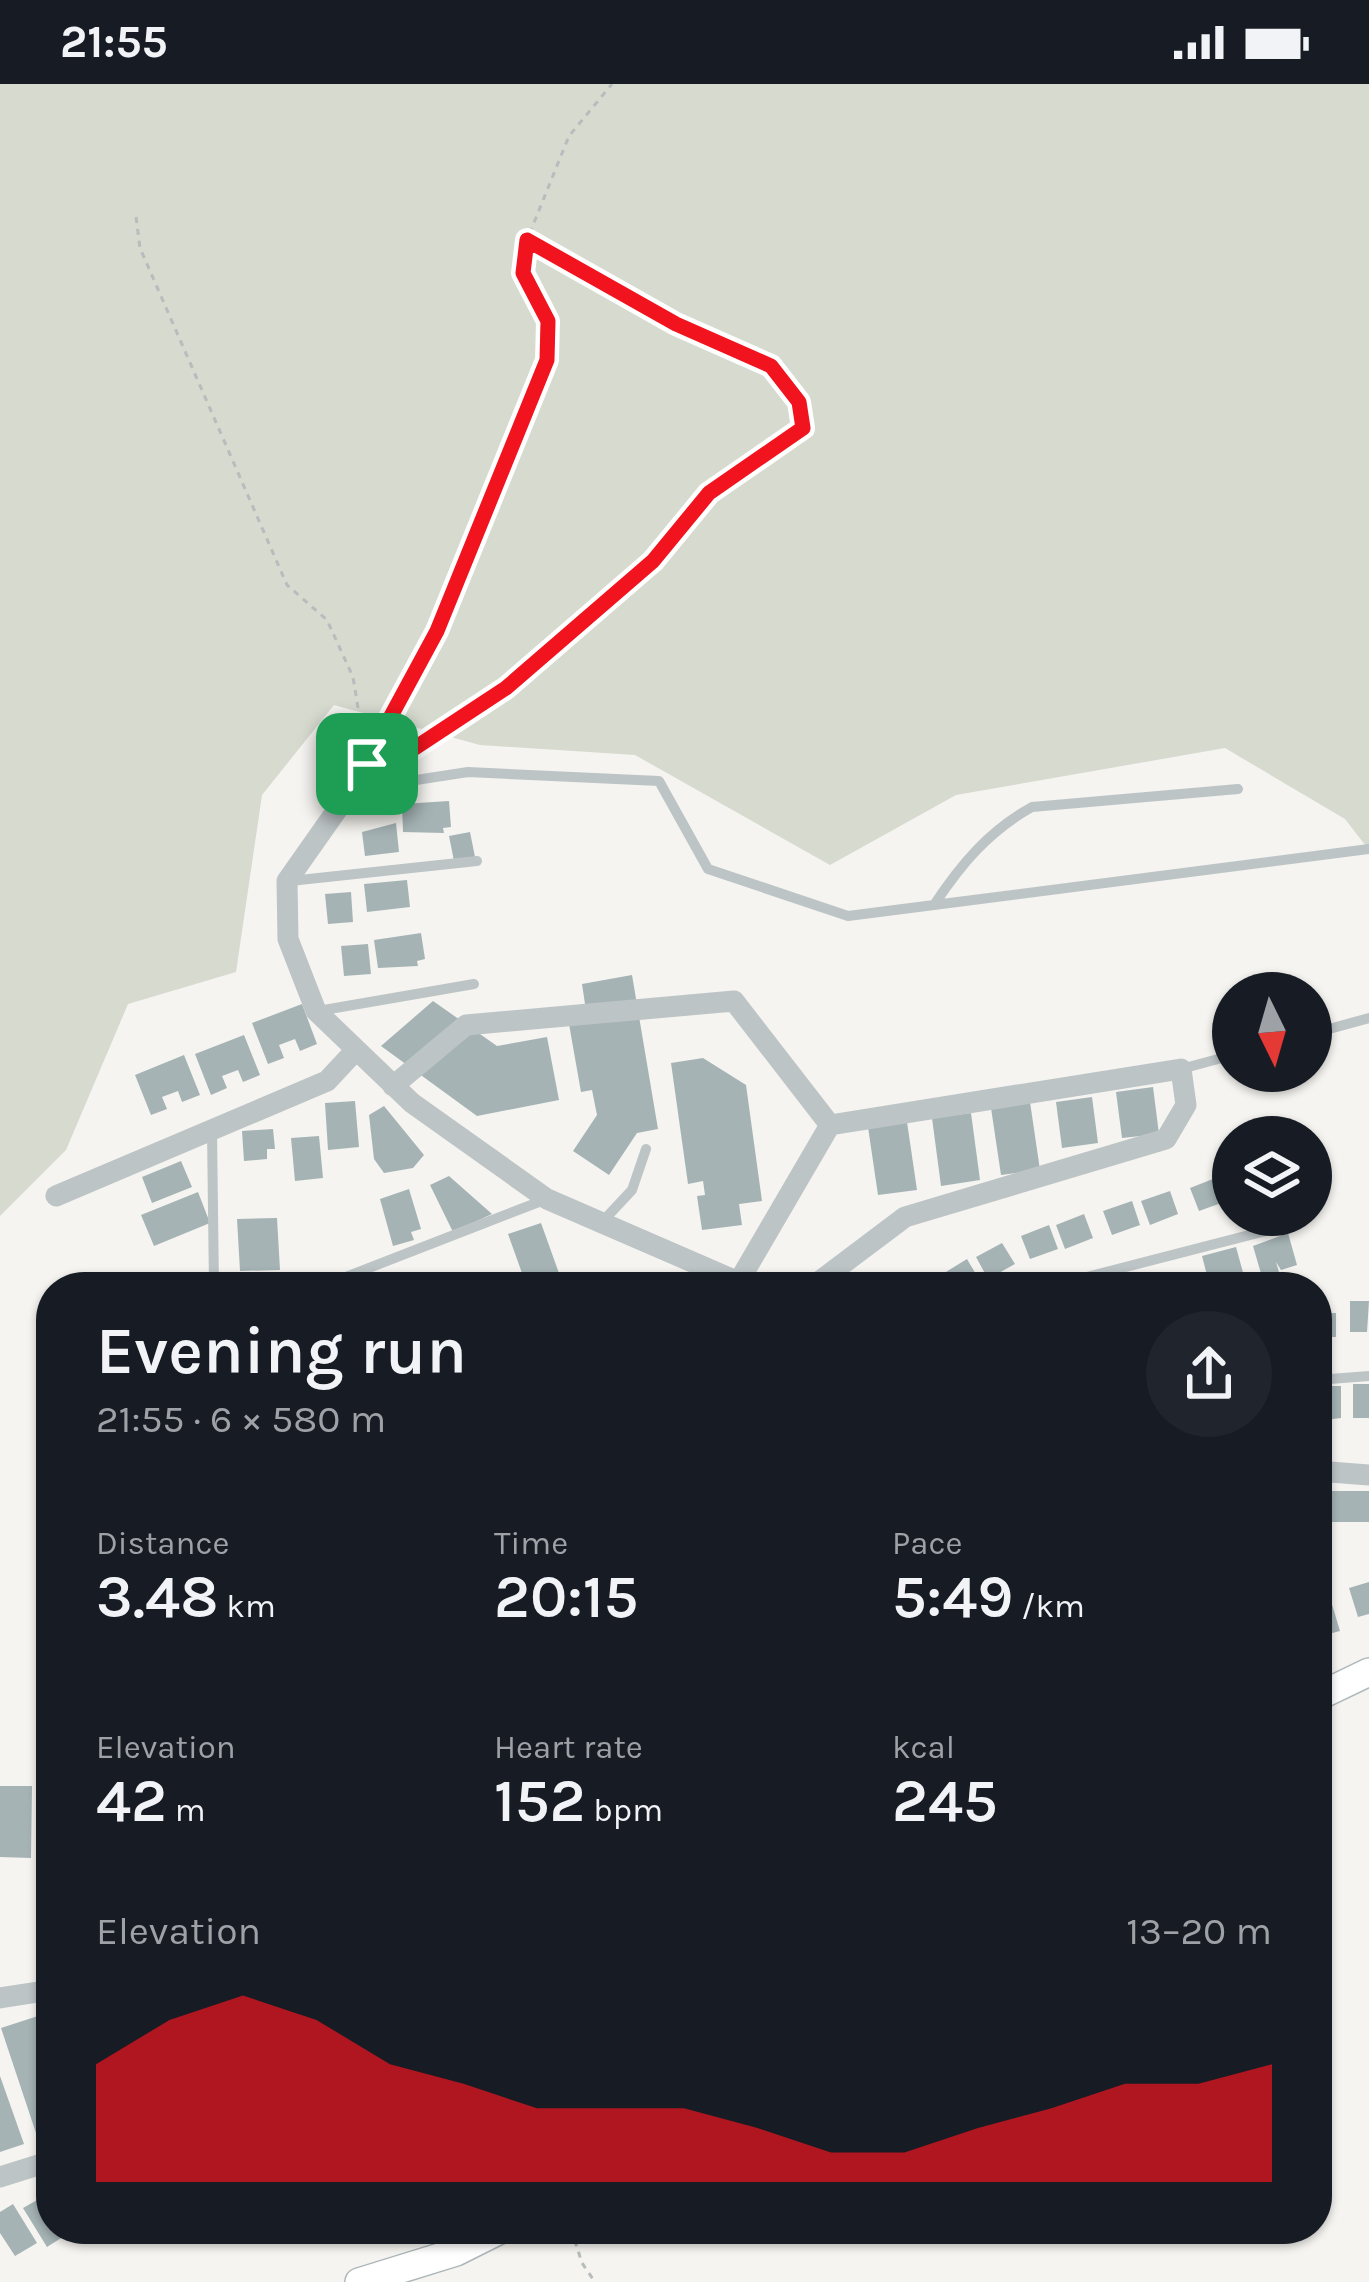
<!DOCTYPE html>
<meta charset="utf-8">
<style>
body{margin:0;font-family:Karla,sans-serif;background:#20242c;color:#f1f3f6;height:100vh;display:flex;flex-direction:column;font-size:45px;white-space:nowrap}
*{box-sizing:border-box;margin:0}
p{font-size:39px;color:#9ea1a6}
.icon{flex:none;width:66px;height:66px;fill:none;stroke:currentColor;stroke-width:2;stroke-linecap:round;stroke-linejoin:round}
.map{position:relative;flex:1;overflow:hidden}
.panel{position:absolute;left:36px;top:1188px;width:1296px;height:972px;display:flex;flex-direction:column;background:#171b24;border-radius:48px;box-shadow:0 3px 9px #0004}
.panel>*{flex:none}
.needle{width:78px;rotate:175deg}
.fabs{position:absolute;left:1212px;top:888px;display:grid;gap:24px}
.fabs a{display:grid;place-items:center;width:120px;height:120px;border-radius:50%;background:#171b24;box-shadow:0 3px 9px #0004;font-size:60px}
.pin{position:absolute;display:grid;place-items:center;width:102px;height:102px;color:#fff;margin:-51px;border-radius:24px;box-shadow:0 6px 18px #0006}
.round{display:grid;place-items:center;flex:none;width:126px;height:126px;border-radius:63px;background:#20242c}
.headline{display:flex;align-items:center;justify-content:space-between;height:204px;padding:0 60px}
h1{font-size:66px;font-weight:600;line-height:90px}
.metrics{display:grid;grid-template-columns:repeat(3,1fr);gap:18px;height:204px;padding:12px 60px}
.metrics div{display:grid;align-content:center}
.metrics b{font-size:60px;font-weight:600}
.metrics small{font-size:33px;font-weight:400}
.metrics p{font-size:33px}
.chart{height:336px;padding:24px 60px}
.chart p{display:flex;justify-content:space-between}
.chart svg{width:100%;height:216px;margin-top:12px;fill:#f1141e;opacity:.7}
.status{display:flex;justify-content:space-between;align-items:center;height:84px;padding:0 60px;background:#171b24;direction:ltr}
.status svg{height:33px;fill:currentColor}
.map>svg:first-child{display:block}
</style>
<div class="status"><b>21:55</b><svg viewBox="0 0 49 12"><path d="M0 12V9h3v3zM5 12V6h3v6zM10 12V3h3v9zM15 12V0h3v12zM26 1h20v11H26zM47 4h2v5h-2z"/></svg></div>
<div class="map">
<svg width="1369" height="2198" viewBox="0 0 1369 2198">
<rect width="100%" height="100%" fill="#f5f4f0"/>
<path fill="#d6dacf" d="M0 0H1369V766L1345 735 1225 664 956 711 830 781 635 671 480 661 334 621 262 711 236 888 128 920 66 1066 0 1132Z"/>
<path fill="#a5b3b5" d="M449 717 451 743 443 744 444 749 403 748 402 720Z
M396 739 399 768 365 772 362 748Z
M470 748 475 773 454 777 449 752Z
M407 796 410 823 367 828 364 800Z
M351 808 353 838 328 840 325 810Z
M421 849 425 875 417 877 418 882 378 884 374 856Z
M368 860 371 890 344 892 341 862Z
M632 891 658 1045 637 1049 609 1091 573 1067 597 1031 592 1006 581 1008 566 923 585 920 582 900Z
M433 917 497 962 547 953 559 1016 477 1032 381 962Z
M302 920 317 960 300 967 295 955 279 961 284 974 268 980 252 939Z
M244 951 260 991 243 998 238 986 222 992 227 1004 211 1011 195 970Z
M184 971 200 1011 182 1018 178 1007 162 1013 167 1025 151 1031 135 991Z
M703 974 746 1001 762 1117 739 1120 742 1141 702 1146 697 1112 705 1111 703 1097 688 1100 671 979Z
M1153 1003 1159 1050 1122 1054 1116 1008Z
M1092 1013 1098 1059 1062 1064 1056 1018Z
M355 1017 359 1063 328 1066 325 1019Z
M1030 1018 1040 1086 1001 1091 991 1024Z
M384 1022 424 1071 413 1084 384 1089 374 1075 369 1031Z
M971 1029 980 1096 941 1102 932 1034Z
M907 1038 917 1106 878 1111 868 1043Z
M273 1045 275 1065H267V1075L244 1077 242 1047Z
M319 1052 323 1094 295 1097 291 1054Z
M181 1077 192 1103 152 1119 142 1093Z
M449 1092 492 1130 453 1148 430 1101Z
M1218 1093 1227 1117 1199 1127 1190 1104Z
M409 1105 421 1145 411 1148 414 1156 393 1162 380 1115Z
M1170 1107 1178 1130 1150 1141 1141 1117Z
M198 1108 210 1139 154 1162 141 1131Z
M1132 1117 1140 1141 1112 1151 1103 1127Z
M1084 1130 1093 1154 1065 1165 1056 1141Z
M277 1134 280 1186 240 1187 237 1135Z
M541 1139 560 1192 527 1203 508 1150Z
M1049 1141 1058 1165 1030 1175 1021 1152Z
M1288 1149 1297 1181 1281 1186 1276 1178 1279 1188 1262 1193 1253 1162Z
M1002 1159 1015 1180 988 1195 976 1173Z
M1236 1163 1247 1203H1210L1202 1172Z
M967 1175 980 1197 949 1203 941 1191Z
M1324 1216V1229H1336V1253H1317V1217Z
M1350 1217H1369L1367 1248H1350Z
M1353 1300H1369V1334H1353Z
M1324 1302H1341V1334L1317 1337V1312H1324Z
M1326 1407H1369V1438H1326Z
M1369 1498V1530L1358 1533 1349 1504Z
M1331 1517 1340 1547 1317 1553V1521Z
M0 1702H32L31 1774 0 1773Z
M41 1931 51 1961V2050L38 2055 1 1944Z
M0 1992 24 2060 0 2068Z
M46 2111 51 2145 69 2149 47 2163 23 2124Z
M13 2120 37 2159 15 2172 0 2149V2128Z"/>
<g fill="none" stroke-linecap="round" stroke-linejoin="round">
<g stroke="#adb7b9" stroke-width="30">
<path id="secondary" d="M1317 1613 1369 1588
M359 2198 456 2168 502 2145"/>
</g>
<path stroke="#b7bcbd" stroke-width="3" stroke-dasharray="6 6" stroke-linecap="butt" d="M136 133 140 164 287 501 327 536 353 593 367 680
M381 686 506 604 653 477 709 409 803 344 799 318 771 282 677 240 527 156 569 52 612 0
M361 689 437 547 547 276V237L522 189 527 158
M571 2145 582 2179 595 2198"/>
<path stroke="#bdc4c6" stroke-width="10" d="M351 706 468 688 659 697 708 785 848 832 934 821C961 780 989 747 1032 723L1238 705
M290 797 477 777
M934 821 1369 765
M318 927 474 900
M1311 950 1369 934
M1181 985 1233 971
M212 1047 214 1203
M603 1137 632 1106 646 1065
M320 1203 544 1116
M1048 1203 1277 1144
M1317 1296 1369 1292"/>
<path stroke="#bdc4c6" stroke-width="21" d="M351 706 287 797 288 855 316 927 412 1019 547 1115 750 1203
M393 1002 466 941 734 917 830 1041
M56 1112 327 997 355 967
M739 1197 830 1041 1181 985 1186 1021 1166 1055 905 1133 812 1203
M1317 1387 1369 1391
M0 1914 51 1906
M0 2093 51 2077"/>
<use href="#secondary" stroke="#fff" stroke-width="27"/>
</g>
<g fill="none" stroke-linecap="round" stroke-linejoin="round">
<g stroke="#fff" stroke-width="24">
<path id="route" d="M527 156 676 240 771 282 799 318 803 344 709 409 653 477 506 604 351 706 437 547 547 276 548 237 523 189Z"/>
</g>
<use href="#route" stroke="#f1141e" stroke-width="15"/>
</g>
</svg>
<div class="fabs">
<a><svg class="needle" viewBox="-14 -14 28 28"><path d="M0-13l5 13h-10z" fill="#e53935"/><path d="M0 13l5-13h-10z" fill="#9ea1a6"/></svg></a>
<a><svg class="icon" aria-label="layers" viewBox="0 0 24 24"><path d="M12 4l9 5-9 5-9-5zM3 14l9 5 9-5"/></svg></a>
</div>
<div class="pin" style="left:367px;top:680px;background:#1e9e55"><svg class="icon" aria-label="arrive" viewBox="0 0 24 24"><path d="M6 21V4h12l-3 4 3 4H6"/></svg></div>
<section class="panel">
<div class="headline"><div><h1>Evening run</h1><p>21:55 · 6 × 580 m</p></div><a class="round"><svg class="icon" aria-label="share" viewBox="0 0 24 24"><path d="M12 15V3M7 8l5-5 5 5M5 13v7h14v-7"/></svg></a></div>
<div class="metrics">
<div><p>Distance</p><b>3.48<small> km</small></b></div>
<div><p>Time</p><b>20:15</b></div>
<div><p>Pace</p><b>5:49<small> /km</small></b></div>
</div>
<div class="metrics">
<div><p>Elevation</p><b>42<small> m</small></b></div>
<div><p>Heart rate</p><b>152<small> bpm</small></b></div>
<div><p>kcal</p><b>245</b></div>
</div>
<div class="chart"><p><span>Elevation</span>13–20 m</p>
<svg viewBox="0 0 160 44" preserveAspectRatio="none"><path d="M0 44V20L10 11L20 6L30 11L40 20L50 24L60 29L70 29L80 29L90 33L100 38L110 38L120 33L130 29L140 24L150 24L160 20V44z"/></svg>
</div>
</section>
</div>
